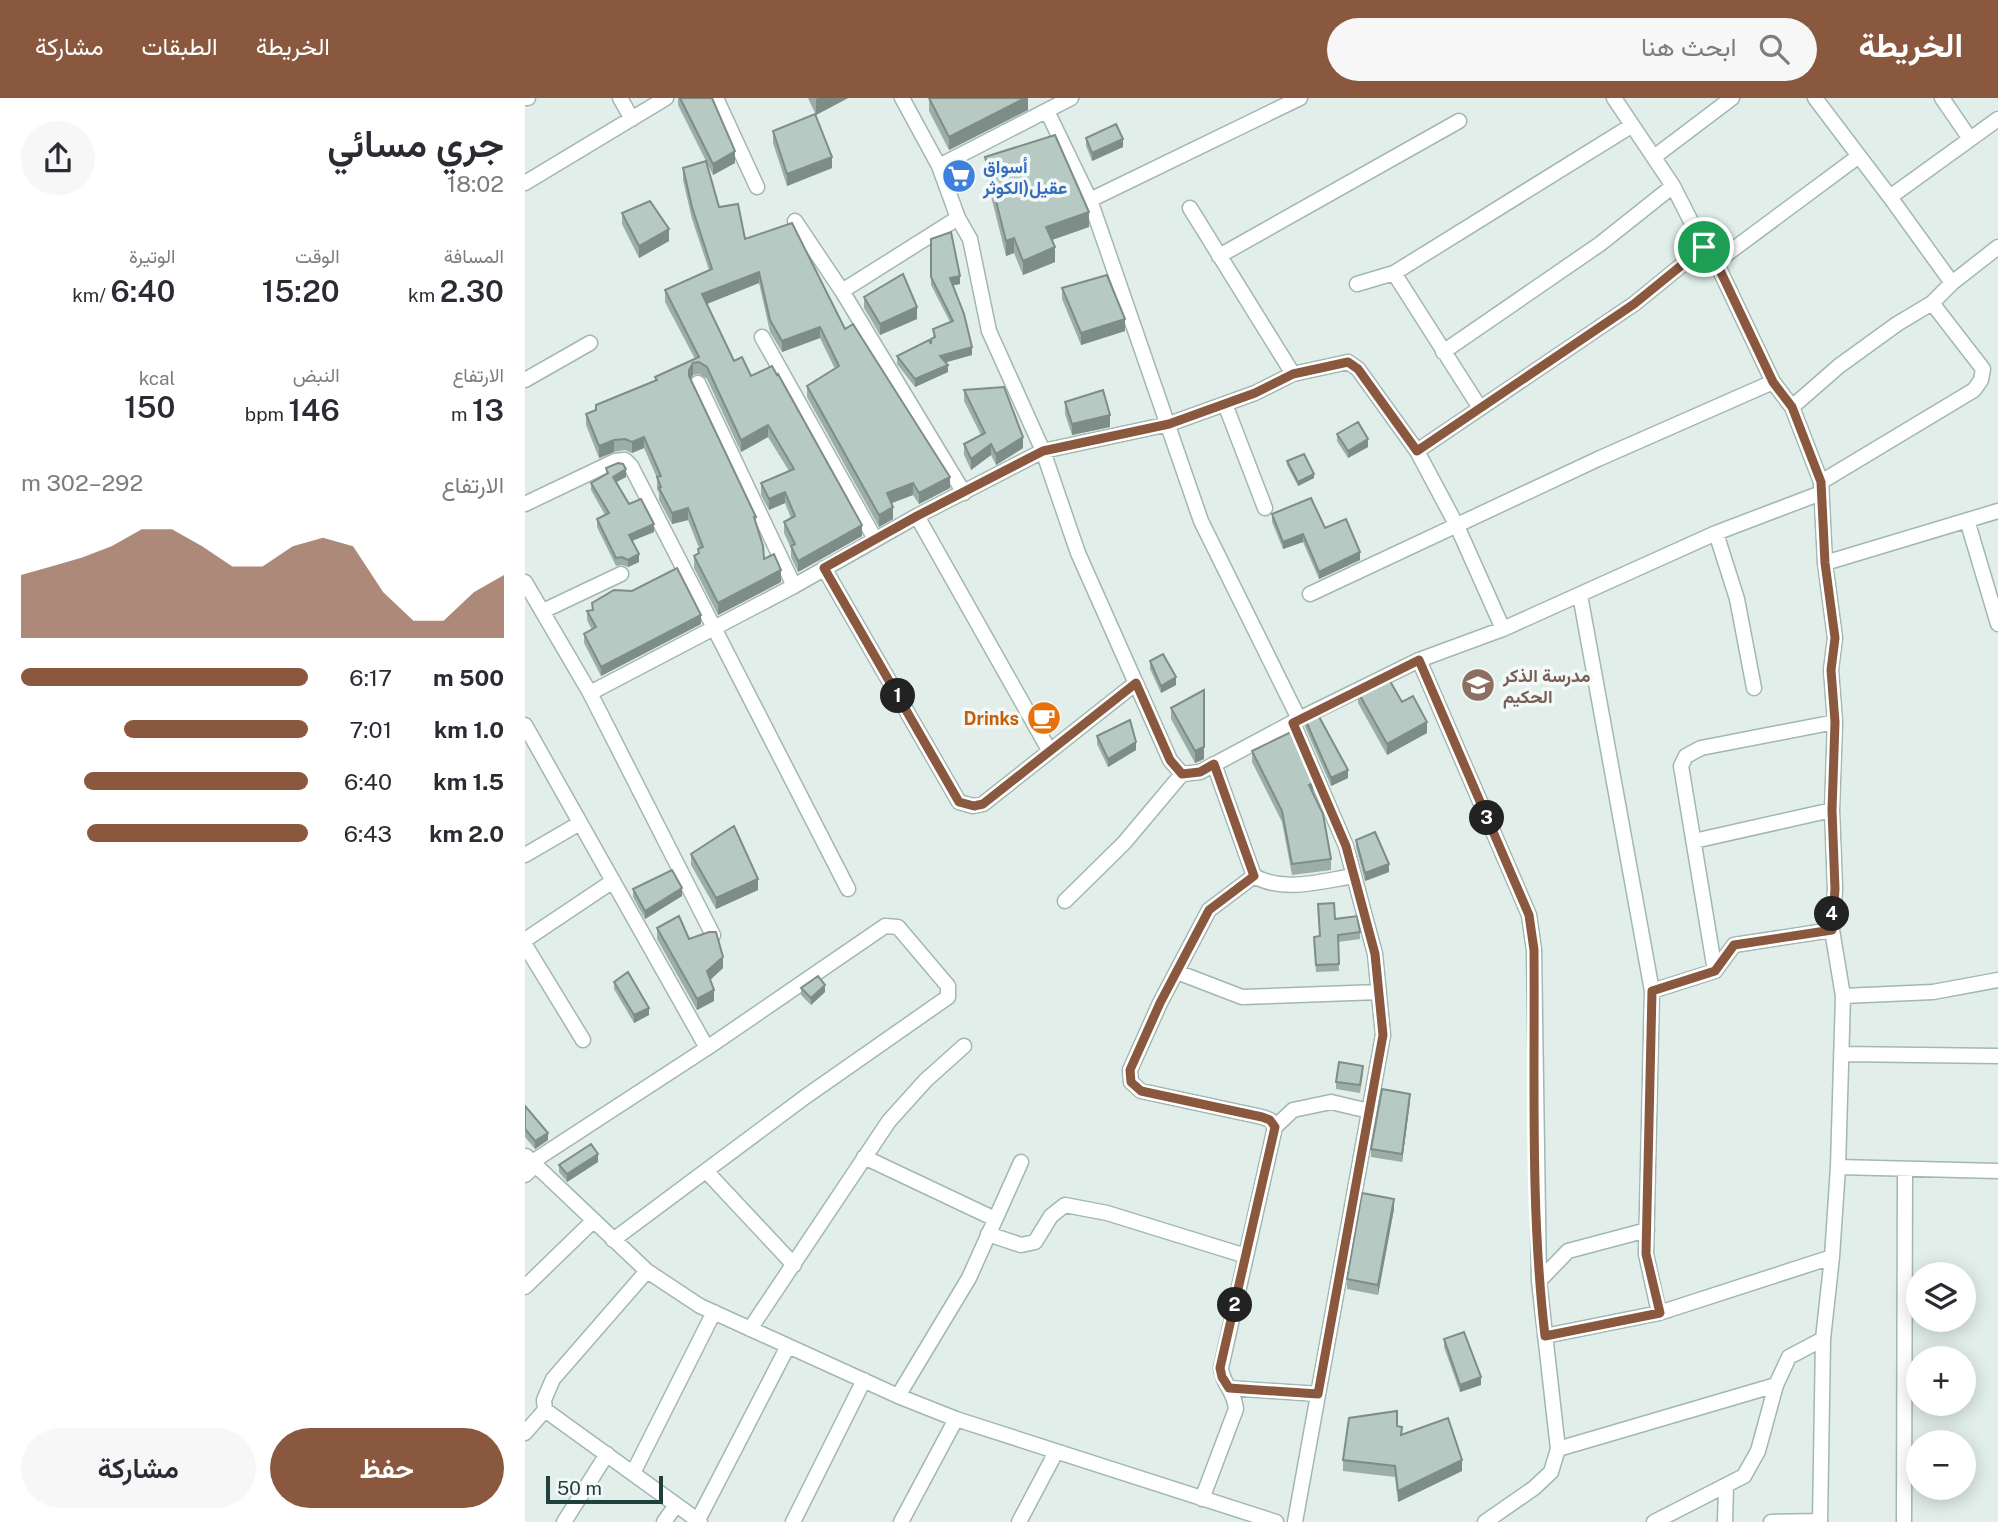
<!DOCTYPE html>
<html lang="ar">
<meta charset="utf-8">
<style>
body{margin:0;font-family:"Public Sans",Vazirmatn,sans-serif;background:#f7f7f7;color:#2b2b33;direction:rtl;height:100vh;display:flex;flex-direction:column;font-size:26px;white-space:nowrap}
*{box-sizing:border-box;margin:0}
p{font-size:23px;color:#7c7c81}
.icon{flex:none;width:38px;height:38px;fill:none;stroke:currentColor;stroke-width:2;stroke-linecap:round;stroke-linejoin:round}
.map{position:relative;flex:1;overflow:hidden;direction:ltr}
.panel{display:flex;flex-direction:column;background:#fff;width:525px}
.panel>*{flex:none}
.fabs{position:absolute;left:1381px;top:1164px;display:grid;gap:14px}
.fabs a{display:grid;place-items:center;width:70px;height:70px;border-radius:50%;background:#fff;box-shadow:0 4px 18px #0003;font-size:35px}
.scale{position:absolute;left:21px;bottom:18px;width:117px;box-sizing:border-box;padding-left:7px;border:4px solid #1f413c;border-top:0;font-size:19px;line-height:24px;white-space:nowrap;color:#1f413c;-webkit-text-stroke:5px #f2f9f7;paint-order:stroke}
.pin{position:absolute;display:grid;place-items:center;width:60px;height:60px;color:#fff;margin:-30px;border:4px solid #fff;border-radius:50%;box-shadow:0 2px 7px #0007}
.km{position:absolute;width:35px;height:35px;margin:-18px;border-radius:50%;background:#222;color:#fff;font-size:19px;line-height:35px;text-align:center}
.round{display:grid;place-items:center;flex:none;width:74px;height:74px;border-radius:37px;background:#f7f7f7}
.headline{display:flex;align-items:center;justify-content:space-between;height:119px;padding:0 21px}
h1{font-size:38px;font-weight:600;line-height:52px}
.metrics{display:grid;grid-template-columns:repeat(3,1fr);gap:10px;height:119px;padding:7px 21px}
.metrics div{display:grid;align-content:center}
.metrics b{font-size:30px;font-weight:600}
.metrics small{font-size:19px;font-weight:400}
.metrics p{font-size:19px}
.chart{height:196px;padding:14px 21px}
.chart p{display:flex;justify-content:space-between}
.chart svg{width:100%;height:126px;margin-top:7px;fill:#8a583f;opacity:.7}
.cta{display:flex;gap:14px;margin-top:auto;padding:14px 21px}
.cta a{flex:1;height:80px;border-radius:42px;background:#8a583f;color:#fff;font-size:28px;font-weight:600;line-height:80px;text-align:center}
.cta a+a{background:#f7f7f7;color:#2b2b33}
ul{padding:0 21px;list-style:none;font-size:23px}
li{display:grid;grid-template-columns:112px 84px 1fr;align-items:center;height:52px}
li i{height:18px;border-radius:9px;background:#8a583f}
header{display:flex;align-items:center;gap:42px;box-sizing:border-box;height:98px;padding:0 35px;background:#8a583f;color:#fff}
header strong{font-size:33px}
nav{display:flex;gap:38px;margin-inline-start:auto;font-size:24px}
.search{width:490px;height:63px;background:#f7f7f7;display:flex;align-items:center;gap:18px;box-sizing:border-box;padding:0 24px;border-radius:38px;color:#7c7c81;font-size:26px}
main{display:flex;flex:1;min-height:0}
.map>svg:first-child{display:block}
</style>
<header>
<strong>الخريطة</strong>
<div class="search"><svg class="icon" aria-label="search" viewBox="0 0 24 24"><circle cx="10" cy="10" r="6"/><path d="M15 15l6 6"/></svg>ابحث هنا</div>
<nav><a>الخريطة</a><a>الطبقات</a><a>مشاركة</a></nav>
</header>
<main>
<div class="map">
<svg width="1473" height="1424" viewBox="0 0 1473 1424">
<rect width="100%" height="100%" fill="#e1eee9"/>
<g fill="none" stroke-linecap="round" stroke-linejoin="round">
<g stroke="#a3b7b2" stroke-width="17">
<path id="street" d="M1 0H3
M95 0 107 21
M191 0 232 89
M377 0 414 68 433 120 445 141 464 233 518 353 553 455 645 662 657 676 675 674 774 621 894 562 1004 817 1009 852 1014 1183 1033 1351 1026 1374 1009 1390 960 1424
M1290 0 1365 99 1427 185
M1417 0 1445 41
M522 13 565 102 676 423 774 621
M1129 59 1207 0
M414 68 546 0
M0 85 141 0
M1365 99 1473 21
M565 102 775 0
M665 110 768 276
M270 123 317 193 439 395
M694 158 934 23
M1191 164 1334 58
M869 175 955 310
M832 186 869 175 1106 28
M317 193 433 120
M237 239 350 441
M918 254 1075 146 1148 88
M0 282 65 245
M173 285 269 488
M700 306 740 410
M1267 309 1314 268 1372 226 1407 205 1427 185 1473 149
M892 353 1109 206 1179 149
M1296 384 1449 292 1456 282 1458 271 1407 205
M0 406 90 363 100 362 106 368 323 791
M392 418 524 652
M1442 422 1473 526
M1191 435 1212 501 1229 590
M1300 465 1473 413
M299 470 434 704 448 708 458 706 611 585
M0 484 65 595 188 837
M785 496 1073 361 1248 284
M1055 497 1127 893 1121 1156 1134 1215
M18 513 96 476
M894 562 978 531 1191 435 1296 395
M65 595 269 488 392 418 518 353 644 326 730 295 768 276 823 264 833 271 892 353 932 428 978 531
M768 625 821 748 850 856 858 937 770 1424
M0 627 182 950
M689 666 729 778C759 795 796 783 829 778
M1169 743 1307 712
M0 757 55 725
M540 803 599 745 657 676
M0 842 88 783
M0 847 58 942
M1190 873 1156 668 1161 658 1176 650 1310 624
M652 874 717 899 854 894
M1127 893 1190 873 1209 847 1307 832
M1318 898 1408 894 1473 882
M1316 956 1473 958
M750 1029 768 1012 806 1004 844 1013
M1 1058 122 1173 175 1208 373 1298 431 1321 751 1424
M339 1059 470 1121
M7 1064 182 950 360 828 373 829 423 888V899L280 999 88 1142
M1313 1069 1473 1073
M182 1074 269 1167
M0 1077 11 1067
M463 1136 496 1147 510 1144 526 1118 540 1107 582 1115 721 1158
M122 1173 28 1281 19 1302 20 1312 175 1424
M1014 1183 1043 1153 1122 1132
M0 1189 68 1123
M225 1231 364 1023 401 982 439 948
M1020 1238 1134 1215 1307 1159 1313 1069 1318 898 1307 832 1310 791 1307 712 1310 624 1306 572 1310 540 1300 465 1296 384 1267 309 1248 284 1191 164 1179 149 1148 88 1089 0
M704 1290 793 1296
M373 1298 444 1180 496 1064
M0 1335 20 1312
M1033 1351 1251 1287
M108 1375 189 1214
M677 1401 711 1311C709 1291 698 1288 696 1270L750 1029 745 1022 737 1019 616 993 606 984 605 972 635 905 684 812 729 778
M173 1422 263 1248
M39 1424 82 1356
M139 1424 151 1407
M268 1424 339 1282
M376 1424 431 1321
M494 1424 531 1354
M1129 1424 1219 1378 1233 1353 1251 1287 1264 1259 1298 1241
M1200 1424 1201 1387
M1246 1424 1295 1423
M1295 1424 1298 1241 1307 1159
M1379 1424 1380 1071"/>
</g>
<use href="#street" stroke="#fff" stroke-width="14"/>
</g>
<path fill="#9dada8" d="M153 0H187L210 65 188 77 181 63 194 109 220 141 320 231 425 390 394 406 388 397 366 405 368 421 354 429 282 299V288L310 271 295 240 257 254 245 234 234 185 181 206 209 263 226 278 337 438 273 474 266 459V450L259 435V424L266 420 260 405 244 412 236 397V385L264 373 243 339 216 354 182 281 174 276 168 277 166 281 231 419V426L239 461 256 484 193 517 169 470V458L173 456V451L174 450 163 422 147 426 134 402V395L132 391V380L119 350 107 355 100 352 89 354 74 360 61 327V316L130 282V279L170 261 140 204V192L184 172 167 121 158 82V70L181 63 153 7Z
M283 0H323L291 17Z
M404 0H503V12L424 52 404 13Z
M248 33 307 70 262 88 248 45Z
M561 40 598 49 567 63 561 48Z
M460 59 564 129 527 142 530 164 498 177 489 155 481 158 460 74Z
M97 115 144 143 114 160 97 126Z
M406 141 435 186 427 187 447 257 421 264 423 274 390 289 372 266V258L406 246 409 240 408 231 425 224 406 187Z
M537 190 600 233 556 247 537 201Z
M339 199 392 221 355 237 339 210Z
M439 292 498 350 471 367 466 357 446 372 439 357V346L456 337 439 303Z
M540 304 585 329 547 337 540 316Z
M812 336 843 349 823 360 812 343Z
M762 363 789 380 773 388 762 367Z
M81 370 101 379 91 384 104 406 129 434 107 443 114 464 103 469 97 467 91 468 72 429V421L80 417 66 392V385L81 376Z
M747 416 800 430 835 462 794 481 778 444 758 451 747 424Z
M67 505 176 526 76 578 59 545V536L67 532 62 522V513L67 512Z
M625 563 651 587 636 595 625 571Z
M833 594 877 604 902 635 862 657 833 605Z
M646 610 679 661 670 665 646 621Z
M780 621 823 680 806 688 780 629Z
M572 638 611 652 583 669 572 646Z
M727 653 806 761V772L767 777 757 724 727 664Z
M831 742 864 774 840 783 831 749Z
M166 756 233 792 191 811 166 767Z
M108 791 157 798 120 821 108 799Z
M132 830 198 870 185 882 189 903 172 912 132 841Z
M835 834V841L813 844 814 873 791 874 789 839Z
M89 884 124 917 109 925 89 891Z
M276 890 300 894 286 907 276 897Z
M838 976 835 995 811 991V984Z
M885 1003 877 1064 846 1059V1051Z
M0 1008 23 1042 10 1051 0 1039Z
M73 1064 42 1084 34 1074V1067Z
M869 1111 853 1197 822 1191V1181Z
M919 1241 956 1287 935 1294 919 1249Z
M872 1328 876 1337 937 1373 873 1404 870 1379 818 1373V1362Z"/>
<path fill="#7f8d88" d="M294 0H323L291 17V1Z
M500 0H503V12L424 52V39Z
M598 41V49L567 63V55Z
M210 53V65L188 77V66Z
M307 59V70L262 88V76Z
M564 114V129L521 144V129Z
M144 131V143L114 160V148Z
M489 140V155L481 158V143Z
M530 149V164L498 177V163Z
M234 174V185L177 208V196Z
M435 178V186L425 188V180Z
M392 209V221L355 237V226Z
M600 221V233L556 247V235Z
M295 229V240L257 254V243Z
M447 249V257L415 266V258Z
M168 265V277L164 284V272Z
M423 267V274L390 289V281Z
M585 317V329L547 337V326Z
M243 327V339L216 354V342Z
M119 339V350L107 355V344Z
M498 339V350L471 367V356Z
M843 341V349L823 360V353Z
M89 342V354L74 360V348Z
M466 346V357L446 372V361Z
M101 371V379L88 386V379Z
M789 376V380L773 388V384Z
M425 379V390L394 406V395Z
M388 385V397L362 407V395Z
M260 394V405L244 412V401Z
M368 409V421L354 429V417Z
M163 410V422L147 426V415Z
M129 426V434L104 444V437Z
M337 427V438L273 474V463Z
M778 436V444L758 451V444Z
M835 454V462L794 481V474Z
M114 456V464L103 469V462Z
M256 472V484L193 517V505Z
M176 517V526L76 578V569Z
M651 579V587L636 595V588Z
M902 624V635L862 657V646Z
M611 644V652L583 669V661Z
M679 649V661L670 665V653Z
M823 672V680L806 688V680Z
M788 685V696L784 687Z
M864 766V774L840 783V775Z
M233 781V792L191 811V800Z
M157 790V798L120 821V813Z
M198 859V870L182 885V873Z
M300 887V894L286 907V900Z
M189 892V903L172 912V901Z
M124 910V917L109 925V917Z
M885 996V1003L877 1064V1056Z
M23 1035V1042L10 1051V1043Z
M73 1056V1064L42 1084V1076Z
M869 1101V1111L853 1197V1187Z
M956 1279V1287L935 1294V1287Z
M937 1362V1373L873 1404V1393Z"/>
<path fill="#b6c9c3" stroke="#7f8d88" stroke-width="2" d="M155 0H187L210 53 188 66Z
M404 0H500L424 39Z
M290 16 307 59 262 76 248 33Z
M591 26 598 41 567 55 561 40Z
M530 37 564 114 521 129 530 149 498 163 489 140 481 143 460 59Z
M181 63 194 109 213 106 220 141 267 125 320 231 328 226 425 379 394 395 388 385 362 395 368 409 354 417 282 288 314 268 295 229 257 243 245 222 234 174 177 196 209 263 217 259 226 278 247 268 252 277 253 276 337 427 273 463 266 448 270 446 259 424 270 418 260 394 244 401 236 385 269 371 243 327 216 342 182 269 174 264 168 265 164 272V278L231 419H229L238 448 239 461 249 456 256 472 193 505 169 458 174 455 173 451 178 449 163 410 147 415 134 390 136 389 132 379 136 378 119 339 107 344 100 341 89 342 74 348 61 316 71 312V307L132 282 130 279 174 259 140 192 187 171 167 109 158 70Z
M125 103 144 131 114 148 97 115Z
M426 134 435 178 425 180 439 216 447 249 415 258 423 267 390 281 372 258 404 242 406 246V241L410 239 408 231 428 223 406 179V141Z
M378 176 392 209 355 226 339 199Z
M582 177 600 221 556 235 537 190Z
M479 289 498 339 471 356 466 346 446 361 439 346 460 335 439 292Z
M578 292 585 317 547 326 540 304Z
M833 324 843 341 823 353 812 336Z
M779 356 789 376 773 384 762 363Z
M93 365 98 366 101 371 88 379 104 406 116 401 129 426 104 437 114 456 103 462 97 459 91 460 72 421 84 415 66 385 83 375 81 370Z
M786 400 800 430 821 421 835 454 794 474 778 436 758 444 747 416Z
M152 470 176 517 76 569 59 536 71 529 62 513 68 512 67 505 89 492 107 493Z
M638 556 651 579 636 588 625 563Z
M862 578 877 604 888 598 902 624 862 646 833 594Z
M679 592V649L670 653 646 610Z
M792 615 823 672 806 680 780 621Z
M605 622 611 644 583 661 572 638Z
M766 634 788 685 784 687 798 716 806 761 767 766 757 713 727 653Z
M209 728 233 781 191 800 166 756Z
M850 734 864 766 840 775 831 742Z
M147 772 157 790 120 813 108 791Z
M809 805 810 821 832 818 835 834 813 837 814 866 791 867 789 839 795 838 793 806Z
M154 818 164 841 184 834H191L198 859 182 873 189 892 172 901 132 830Z
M103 874 124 910 109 917 89 884Z
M293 878 300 887 286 900 276 890Z
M814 964 838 968 835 987 811 984Z
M857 991 885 996 877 1056 846 1051Z
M0 1008 23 1035 10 1043 0 1031Z
M66 1046 73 1056 42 1076 34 1067Z
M837 1095 869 1101 853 1187 822 1181Z
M939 1234 956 1279 935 1287 919 1241Z
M872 1313V1328L877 1329 876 1337 923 1320 937 1362 873 1393 870 1368 818 1362 824 1320Z"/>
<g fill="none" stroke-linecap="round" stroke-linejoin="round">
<g stroke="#fff" stroke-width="14">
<path id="route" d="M1179 149 1191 164 1248 284 1267 309 1296 384 1300 465 1310 540 1306 572 1310 624 1307 712 1310 791 1307 832 1209 847 1190 873 1127 893 1121 1156 1135 1215 1020 1238C1005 1110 1010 980 1009 852L1004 817 894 562 768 625 821 748 850 856 858 937 793 1296 704 1290 697 1279 695 1270 750 1029 745 1022 737 1019 616 993 606 984 605 972 635 905 684 812 729 778 689 666 675 674 657 676 645 662 611 585 458 706 449 708 434 704 299 470 392 418 518 353 644 326 730 295 768 276 823 264 833 271 892 353 1109 206Z"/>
</g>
<use href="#route" stroke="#8a583f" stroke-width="9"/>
</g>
<defs>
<g id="supermarket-disc" transform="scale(1.75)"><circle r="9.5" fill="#3f7fe0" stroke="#f2f9f7"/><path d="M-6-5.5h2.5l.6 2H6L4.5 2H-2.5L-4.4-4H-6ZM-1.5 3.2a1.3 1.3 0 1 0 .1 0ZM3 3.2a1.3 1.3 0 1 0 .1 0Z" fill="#fff"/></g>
<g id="school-disc" transform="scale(1.75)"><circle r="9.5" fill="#8d6e63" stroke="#f2f9f7"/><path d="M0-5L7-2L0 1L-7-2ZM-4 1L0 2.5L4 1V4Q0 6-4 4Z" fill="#fff"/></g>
<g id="cafe-disc" transform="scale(1.75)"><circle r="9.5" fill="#e8710a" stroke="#f2f9f7"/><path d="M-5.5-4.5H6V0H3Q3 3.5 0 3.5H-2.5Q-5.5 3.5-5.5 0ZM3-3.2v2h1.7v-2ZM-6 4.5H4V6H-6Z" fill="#fff"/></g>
</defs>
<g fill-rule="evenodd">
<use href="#supermarket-disc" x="434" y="78"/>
<use href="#school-disc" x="953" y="587"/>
<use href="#cafe-disc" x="519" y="620"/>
</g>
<g text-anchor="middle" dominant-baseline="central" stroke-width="7" stroke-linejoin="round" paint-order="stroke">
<g font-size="18" font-weight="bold" fill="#366cbe" stroke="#f2f9f7" text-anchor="start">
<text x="458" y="68">أسواق<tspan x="458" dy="21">عقيل(الكوثر</tspan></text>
</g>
<g font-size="18" font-weight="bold" fill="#785e54" stroke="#f2f9f7" text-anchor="start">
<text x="978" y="577">مدرسة الذكر<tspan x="978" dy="21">الحكيم</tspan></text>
</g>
<g font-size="18" font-weight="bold" fill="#c56008" stroke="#f2f9f7" text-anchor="end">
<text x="494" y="620">Drinks</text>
</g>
</g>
</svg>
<div class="fabs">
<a><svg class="icon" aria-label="layers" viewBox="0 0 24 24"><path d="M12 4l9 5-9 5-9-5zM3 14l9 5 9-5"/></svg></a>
<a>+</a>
<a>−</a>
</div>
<div class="scale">50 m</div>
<div class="pin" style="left:1179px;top:149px;background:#1e9e55"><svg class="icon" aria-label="arrive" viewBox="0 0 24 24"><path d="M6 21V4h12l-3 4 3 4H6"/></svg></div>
<b class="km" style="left:373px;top:598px">1</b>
<b class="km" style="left:710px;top:1207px">2</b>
<b class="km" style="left:962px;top:720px">3</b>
<b class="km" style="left:1307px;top:816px">4</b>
</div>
<section class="panel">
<div class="headline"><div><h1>جري مسائي</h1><p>18:02</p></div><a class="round"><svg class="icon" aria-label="share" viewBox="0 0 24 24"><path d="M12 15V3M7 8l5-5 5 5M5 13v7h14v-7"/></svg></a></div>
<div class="metrics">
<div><p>المسافة</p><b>2.30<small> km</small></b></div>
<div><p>الوقت</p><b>15:20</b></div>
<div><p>الوتيرة</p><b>6:40<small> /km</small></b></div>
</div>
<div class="metrics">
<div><p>الارتفاع</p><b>13<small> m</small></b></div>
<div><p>النبض</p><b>146<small> bpm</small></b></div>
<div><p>kcal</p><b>150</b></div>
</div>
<div class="chart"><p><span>الارتفاع</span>292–302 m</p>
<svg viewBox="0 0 160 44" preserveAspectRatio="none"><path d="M0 44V22L10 19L20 16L30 12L40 6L50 6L60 12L70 19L80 19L90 12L100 9L110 12L120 28L130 38L140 38L150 28L160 22V44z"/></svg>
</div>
<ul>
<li><b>500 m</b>6:17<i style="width:100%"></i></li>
<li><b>1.0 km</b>7:01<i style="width:64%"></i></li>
<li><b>1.5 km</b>6:40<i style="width:78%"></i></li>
<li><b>2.0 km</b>6:43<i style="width:77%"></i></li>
</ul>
<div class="cta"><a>حفظ</a><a>مشاركة</a></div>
</section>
</main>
